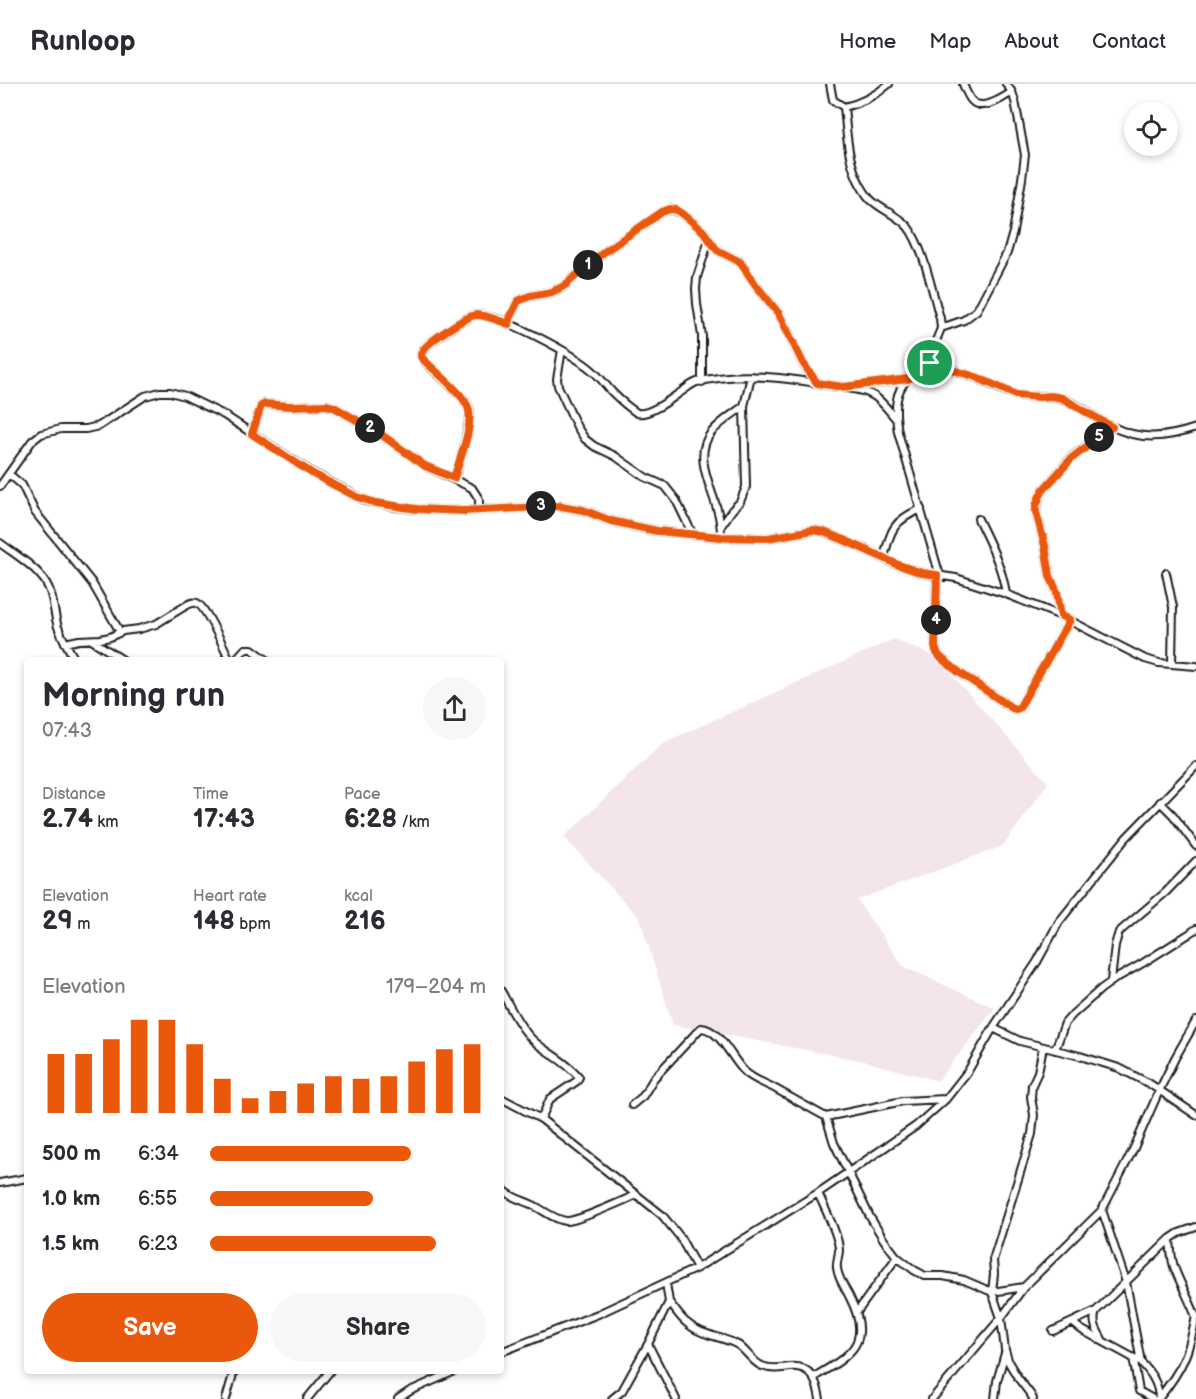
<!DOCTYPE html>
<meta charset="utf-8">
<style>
body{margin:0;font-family:"Balsamiq Sans",sans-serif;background:#f7f7f7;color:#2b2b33;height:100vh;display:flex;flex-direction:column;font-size:22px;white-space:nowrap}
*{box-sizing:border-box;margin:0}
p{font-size:20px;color:#7c7c81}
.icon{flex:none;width:33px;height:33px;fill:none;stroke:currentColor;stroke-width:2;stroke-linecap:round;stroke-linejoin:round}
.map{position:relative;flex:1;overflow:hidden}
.side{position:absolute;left:24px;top:573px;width:480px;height:717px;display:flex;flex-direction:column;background:#fff;border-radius:6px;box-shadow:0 3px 9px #0003}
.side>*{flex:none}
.buttons{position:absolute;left:1124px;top:18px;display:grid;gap:12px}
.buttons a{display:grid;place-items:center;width:54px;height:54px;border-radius:50%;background:#fff;box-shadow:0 3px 9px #0003;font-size:30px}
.pin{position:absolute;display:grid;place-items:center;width:51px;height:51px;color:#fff;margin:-26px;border:3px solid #fff;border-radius:50%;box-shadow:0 2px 6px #0007}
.km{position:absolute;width:30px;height:30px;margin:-15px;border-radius:50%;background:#222;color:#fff;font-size:16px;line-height:30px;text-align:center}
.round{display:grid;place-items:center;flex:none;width:63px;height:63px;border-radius:32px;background:#f7f7f7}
.overview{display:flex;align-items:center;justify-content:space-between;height:102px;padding:0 18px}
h1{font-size:33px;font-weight:700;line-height:45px}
.figures{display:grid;grid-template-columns:repeat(3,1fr);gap:9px;height:102px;padding:6px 18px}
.figures div{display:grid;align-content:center}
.figures b{font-size:26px;font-weight:700}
.figures small{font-size:16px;font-weight:400}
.figures p{font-size:16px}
.chart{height:168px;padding:12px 18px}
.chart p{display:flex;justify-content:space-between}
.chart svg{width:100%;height:108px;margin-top:6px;stroke:#ea580c;stroke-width:6}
.button{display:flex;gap:12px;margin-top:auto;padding:12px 18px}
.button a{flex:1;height:69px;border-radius:36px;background:#ea580c;color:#fff;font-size:24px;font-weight:700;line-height:69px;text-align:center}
.button a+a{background:#f7f7f7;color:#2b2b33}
ul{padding:0 18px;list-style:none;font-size:20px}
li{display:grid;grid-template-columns:96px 72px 1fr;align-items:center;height:45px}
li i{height:15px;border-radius:8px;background:#ea580c}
header{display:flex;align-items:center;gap:36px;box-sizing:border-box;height:84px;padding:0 30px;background:#fff;border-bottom:2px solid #e1e1e2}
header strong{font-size:28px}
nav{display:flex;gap:33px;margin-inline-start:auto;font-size:21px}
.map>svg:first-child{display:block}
</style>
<header>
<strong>Runloop</strong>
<nav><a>Home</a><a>Map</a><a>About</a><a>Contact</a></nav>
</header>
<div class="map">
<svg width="1196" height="1315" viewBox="0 0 1196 1315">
<rect width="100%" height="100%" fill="#fff"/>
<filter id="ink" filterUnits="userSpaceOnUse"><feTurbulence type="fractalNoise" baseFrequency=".0167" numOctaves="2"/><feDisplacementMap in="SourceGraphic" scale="12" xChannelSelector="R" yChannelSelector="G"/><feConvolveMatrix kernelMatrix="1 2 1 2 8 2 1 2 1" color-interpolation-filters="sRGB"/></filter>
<g filter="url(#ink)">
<path fill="#f4e5ed" d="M894 555 936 573 1048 699 1003 762 857 816 903 882 995 924 938 997 864 977 673 941 640 835 564 753 663 659Z"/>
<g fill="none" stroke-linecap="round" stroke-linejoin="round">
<g stroke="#1c1c1c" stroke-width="10">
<path id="minor" d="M830 0 833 16 844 23C862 19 875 12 889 0
M963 0C965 5 968 13 972 17 982 28 1003 14 1012 8
M844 23C847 50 847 76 860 100 863 105 866 111 870 115 881 126 898 131 908 143 924 164 932 208 940 234L941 244
M509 240 511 231 518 217 530 212 552 208 564 202 604 168 662 128 671 125 683 130 703 147 717 166 740 178 755 200 779 230 803 280 817 299
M562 266 557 295 558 302 577 343 585 355 594 362 615 372 645 393 665 402 676 416 693 451
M930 279C946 284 963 288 979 295 991 300 1004 308 1017 311 1032 315 1048 309 1063 315 1080 321 1095 334 1111 342 1140 357 1166 354 1196 344
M702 298V252L697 220 696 205 697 193 709 156
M849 303 908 295
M252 350 261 322 265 320 289 322 326 321 334 323 379 349 425 382 472 404 479 415V426
M9 390 22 401 35 428 92 499 120 548
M454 395C460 377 466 360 468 342 469 338 470 332 470 328 468 310 419 279 421 270 422 262 442 251 448 246 456 241 466 232 476 231 500 230 576 271 594 288 601 294 606 302 613 309 620 316 628 323 637 329 649 332 671 315 681 308 686 305 691 300 697 298 739 287 787 294 829 301 844 304 861 304 874 312 883 318 889 327 896 335
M0 402 32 357 41 350 61 345H86L99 342 145 312 160 308H170L185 312 224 331 313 389 366 417 396 423 417 425 464 427 561 422 583 426 611 437 657 447 721 453 768 454 813 446 824 448 867 466 895 480 922 489 956 494 1006 510 1061 532 1145 575 1159 579 1196 582
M978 435C990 460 1002 482 1006 510
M721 442 732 426 740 418 746 403 744 322 751 292
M721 453C721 444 720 434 717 425 711 402 693 371 711 349 720 338 733 330 744 322
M0 459C13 469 29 478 40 491 55 507 52 524 58 543 62 554 69 565 75 576
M884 474C890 446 894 436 921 425
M1166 489 1173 523 1172 580
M937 491 935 563 937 569 941 574 960 589 1012 624 1016 625 1019 624 1070 536
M940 492 898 348C895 330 893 307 909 294 916 289 924 287 929 280 932 276 933 268 934 262 936 256 939 250 941 244L964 236 977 226 1007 169 1013 148 1022 95 1025 71 1015 17 1012 8 1006 0
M1061 532 1057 509 1050 492 1045 462 1036 428 1037 422 1039 414 1043 406 1072 373 1112 343
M93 557 123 576
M65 559 79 556 100 555 110 553 123 547 139 545 156 540 187 521C191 519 193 518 197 519 206 523 225 566 230 576
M235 576 245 565H252L267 576
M1160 718 1173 731 1196 762
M1111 897 1115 861 1119 848 1166 808 1196 777
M501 907C510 923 521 946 535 958 549 970 567 978 579 993L577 997 550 1015 541 1035
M993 944 1020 957 1080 972 1119 984 1150 1000 1196 1031
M1055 966 1065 939 1073 930 1101 905 1115 895 1143 879 1189 850 1196 845
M501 1014 541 1035 662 1131 680 1153 697 1184
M945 1015 903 1017 826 1033 834 1059 870 1133 884 1156 897 1173 914 1186 925 1192H943L964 1196 992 1208 1024 1203
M632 1021 643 1012 654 994 697 948 701 944C720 945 731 974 744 987 752 995 762 998 772 1003 790 1013 808 1023 826 1033
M0 1099 27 1094
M501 1103C511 1114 520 1115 533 1121 543 1126 555 1136 566 1137 577 1138 624 1116 636 1111
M1102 1126 1126 1198 1141 1278C1151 1289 1159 1300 1159 1315
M1170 1155C1171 1166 1171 1178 1176 1188 1182 1203 1190 1217 1196 1233
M666 1199 669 1218 648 1260 676 1315
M669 1218C675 1225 680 1234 687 1239 701 1252 722 1252 738 1261 747 1267 752 1278 762 1282 771 1286 781 1284 790 1283 811 1281 817 1297 820 1315
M1096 1227C1092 1238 1096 1245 1102 1255
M857 1228 897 1173
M1073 1239 1082 1246 1141 1278
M1053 1247 1096 1227 1170 1155 1179 1149 1196 1143
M501 1268 598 1230 697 1184 818 1109 916 1042 946 1015 968 987 993 944 1037 878 1059 838 1126 754 1196 682
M1133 1273 1139 1307 1153 1315
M814 1293C851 1271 873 1259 850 1214 846 1205 838 1195 837 1184 836 1178 839 1172 839 1166 839 1151 824 1123 818 1109
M1159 1314C1183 1284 1189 1269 1196 1232
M226 1315 234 1287
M307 1315 330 1287
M398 1315 410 1307 455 1287
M612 1315 622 1307 648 1260
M932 1315 1001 1234 1024 1203 1102 1126 1134 1064 1159 1007 1175 974 1196 937
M995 1315 997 1297 1005 1269
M1033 1315 1031 1311 1018 1294 1009 1279 1005 1266 1001 1234 992 1208 994 1190 993 1176 1032 1050 1034 1031 1031 1013 1032 1001 1038 988 1043 963"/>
</g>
<use href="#minor" stroke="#fff" stroke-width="6"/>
</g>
</g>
<g fill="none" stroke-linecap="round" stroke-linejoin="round" filter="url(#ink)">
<g stroke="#fff" stroke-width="12">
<path id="route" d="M670 125 677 126 683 130 703 147 717 166 740 178 755 200 779 230 803 279 817 299 843 303 908 295 920 288 930 279 976 293 1016 311 1039 313 1051 312 1062 314 1112 343 1072 374 1043 406 1039 414 1036 422V428L1045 462 1050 492 1057 508 1061 532 1070 536 1019 624 1016 625 1012 624 960 589 941 574 937 569 935 563 937 491 922 489 896 480 884 474 844 456 824 448 813 446 768 454 721 453 657 447 611 437 583 426 561 422 464 427 417 425 376 419 357 413 313 390 252 350 261 322 265 320 289 322 326 321 334 323 379 349 425 382 454 394C459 377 476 337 467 321 459 305 434 287 421 273 421 269 421 269 424 265 431 256 466 232 476 231 487 231 499 237 509 240L511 231 518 217 530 212 552 208 564 202 604 168 662 128Z"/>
</g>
<use href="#route" stroke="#ea580c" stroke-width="8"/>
</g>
</svg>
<div class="buttons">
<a><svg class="icon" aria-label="locate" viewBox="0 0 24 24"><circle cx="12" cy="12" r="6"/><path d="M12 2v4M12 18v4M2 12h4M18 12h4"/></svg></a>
</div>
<div class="pin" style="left:930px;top:279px;background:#1e9e55"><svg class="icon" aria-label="arrive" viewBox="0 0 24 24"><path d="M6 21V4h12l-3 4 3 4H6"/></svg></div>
<b class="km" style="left:588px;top:181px">1</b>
<b class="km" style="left:370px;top:344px">2</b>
<b class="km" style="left:541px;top:422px">3</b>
<b class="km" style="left:936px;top:536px">4</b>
<b class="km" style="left:1099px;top:353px">5</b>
<section class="side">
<div class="overview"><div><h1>Morning run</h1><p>07:43</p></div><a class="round"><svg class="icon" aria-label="share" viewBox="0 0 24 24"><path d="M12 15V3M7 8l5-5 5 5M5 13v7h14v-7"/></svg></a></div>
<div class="figures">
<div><p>Distance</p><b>2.74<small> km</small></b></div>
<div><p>Time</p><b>17:43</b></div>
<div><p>Pace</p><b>6:28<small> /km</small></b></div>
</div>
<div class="figures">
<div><p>Elevation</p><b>29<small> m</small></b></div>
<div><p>Heart rate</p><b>148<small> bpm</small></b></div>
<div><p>kcal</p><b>216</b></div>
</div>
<div class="chart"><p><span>Elevation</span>179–204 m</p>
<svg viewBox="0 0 160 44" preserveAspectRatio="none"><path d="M5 44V20M15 44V20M25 44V14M35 44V6M45 44V6M55 44V16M65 44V30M75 44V38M85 44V35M95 44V32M105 44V29M115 44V30M125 44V29M135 44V23M145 44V18M155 44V16"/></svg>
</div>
<ul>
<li><b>500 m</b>6:34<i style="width:73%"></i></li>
<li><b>1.0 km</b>6:55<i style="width:59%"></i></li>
<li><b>1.5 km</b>6:23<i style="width:82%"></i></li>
</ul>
<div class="button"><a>Save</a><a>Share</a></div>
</section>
</div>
